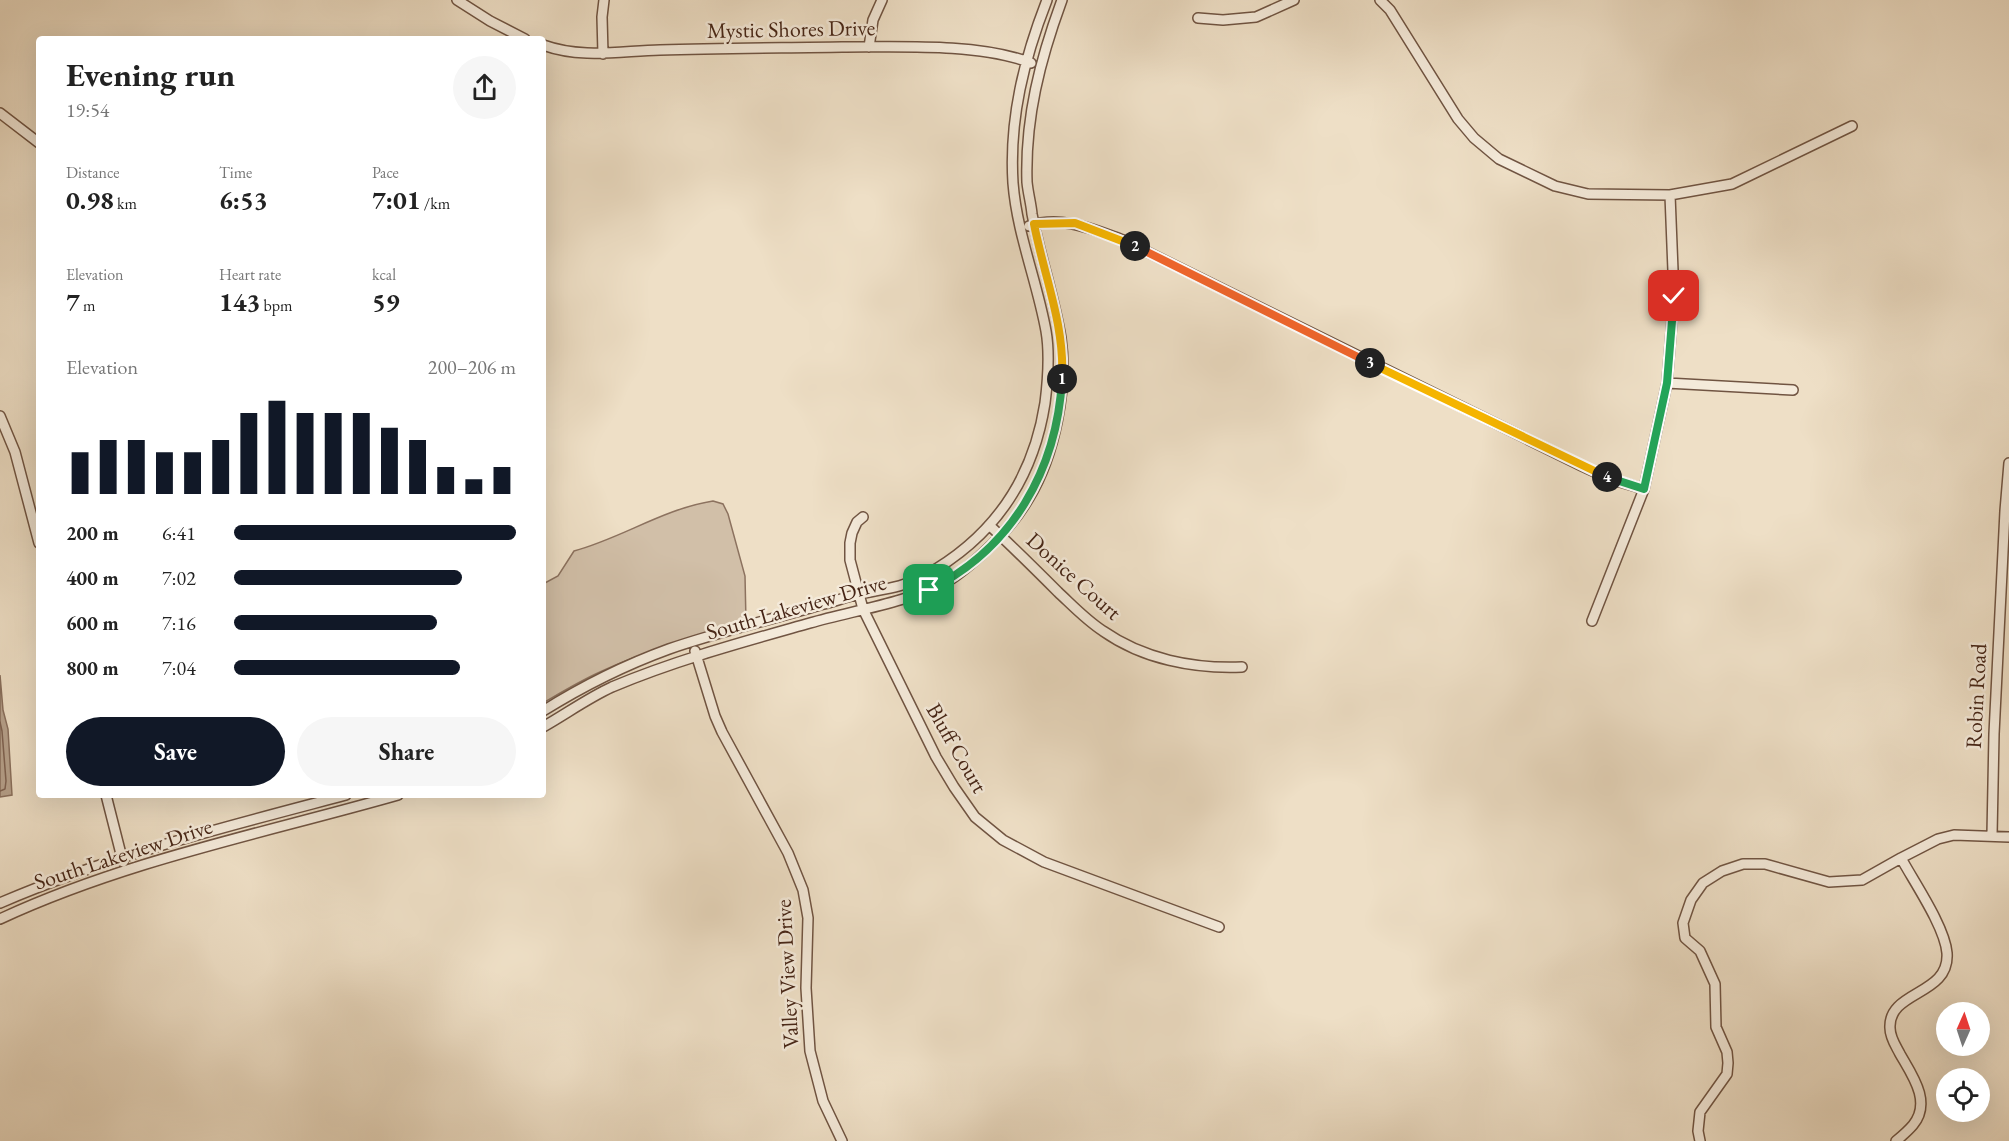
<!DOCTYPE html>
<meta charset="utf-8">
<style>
body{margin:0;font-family:"EB Garamond",serif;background:#f6f6f6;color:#222;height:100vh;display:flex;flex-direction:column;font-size:22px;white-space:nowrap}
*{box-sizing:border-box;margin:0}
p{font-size:20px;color:#767676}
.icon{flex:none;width:33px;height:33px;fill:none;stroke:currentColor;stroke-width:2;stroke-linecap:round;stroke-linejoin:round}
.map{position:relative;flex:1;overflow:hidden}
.details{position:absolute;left:36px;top:36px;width:510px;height:762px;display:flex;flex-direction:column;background:#fff;border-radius:6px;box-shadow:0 6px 24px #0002}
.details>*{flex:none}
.needle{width:39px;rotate:3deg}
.controls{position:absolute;left:1936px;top:1002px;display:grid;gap:12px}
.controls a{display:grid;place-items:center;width:54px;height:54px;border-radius:50%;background:#fff;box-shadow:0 6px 24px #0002;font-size:30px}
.pin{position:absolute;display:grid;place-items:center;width:51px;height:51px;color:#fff;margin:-26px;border-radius:12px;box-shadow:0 3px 9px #0006}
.km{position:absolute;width:30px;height:30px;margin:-15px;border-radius:50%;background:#222;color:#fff;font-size:16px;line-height:30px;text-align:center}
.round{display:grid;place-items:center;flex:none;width:63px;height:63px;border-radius:32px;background:#f6f6f6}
.overview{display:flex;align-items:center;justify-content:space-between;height:102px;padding:0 30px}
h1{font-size:33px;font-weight:700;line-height:45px}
.figures{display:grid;grid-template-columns:repeat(3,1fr);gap:9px;height:102px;padding:6px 30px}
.figures div{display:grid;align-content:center}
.figures b{font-size:26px;font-weight:700}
.figures small{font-size:16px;font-weight:400}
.figures p{font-size:16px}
.chart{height:168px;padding:12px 30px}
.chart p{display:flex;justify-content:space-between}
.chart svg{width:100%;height:108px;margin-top:6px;stroke:#111827;stroke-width:6}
.action{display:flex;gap:12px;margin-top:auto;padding:12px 30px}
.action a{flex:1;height:69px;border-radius:36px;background:#111827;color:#fff;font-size:24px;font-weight:700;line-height:69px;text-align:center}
.action a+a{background:#f6f6f6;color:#222}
ul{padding:0 30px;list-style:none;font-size:20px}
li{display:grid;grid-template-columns:96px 72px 1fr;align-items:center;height:45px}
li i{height:15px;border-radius:8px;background:#111827}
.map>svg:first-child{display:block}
</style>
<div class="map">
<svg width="2009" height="1141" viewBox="0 0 2009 1141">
<rect width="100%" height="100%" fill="#eedfc6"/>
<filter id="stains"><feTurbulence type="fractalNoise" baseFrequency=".00333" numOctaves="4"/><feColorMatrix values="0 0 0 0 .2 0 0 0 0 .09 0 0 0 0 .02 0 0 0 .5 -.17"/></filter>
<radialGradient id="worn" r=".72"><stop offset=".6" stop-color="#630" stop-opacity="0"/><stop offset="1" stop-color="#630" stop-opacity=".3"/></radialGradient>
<path fill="#d1bfa8" stroke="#8c725f" stroke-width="1.5" d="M713 501 723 504 728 514 745 576 746 622C697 636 647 650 600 672 580 681 562 692 543 703V584L558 576 574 551C622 538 663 509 713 501Z"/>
<path fill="#b5a08a" stroke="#896f5c" stroke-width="1.5" d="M0 675 3 710 8 729 12 795 0 797Z"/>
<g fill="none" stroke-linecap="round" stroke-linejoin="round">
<path stroke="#7e6250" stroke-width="1.5" d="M0 722 2 731 6 781 5 789 0 791"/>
<g stroke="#705442" stroke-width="12">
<path id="minor" d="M457 0 490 21 525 39
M1380 0 1390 10 1458 119 1474 138 1499 159 1555 186 1588 194 1670 195 1732 184 1852 126
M1198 18 1223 20 1256 17 1294 0
M543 45C582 59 620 51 660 50 721 48 781 48 842 47 898 47 980 43 1031 63
M869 47 873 20 882 0
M603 54 602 17 604 0
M0 113 39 143
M1029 226C1061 215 1092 229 1123 240L1582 466 1610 479 1644 489
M1667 383 1793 390
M0 416 15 452 39 543
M863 517 857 522 852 533 850 543V560L863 609 936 757 954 787 975 817 1003 840 1044 862 1219 927
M989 525C1013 547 1035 569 1058 592 1072 605 1086 620 1103 631 1143 659 1193 669 1242 667
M1592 621 1644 489 1667 383 1674 296 1670 195
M695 651 715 716 722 732 788 853 803 890 808 918 806 988 810 1051 823 1101 842 1141
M543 711C583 686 625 665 669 649 718 632 770 620 820 605 833 602 846 597 860 594 883 589 902 588 924 576 993 538 1033 480 1045 403 1048 379 1050 354 1046 331 1037 281 1017 234 1013 183 1009 119 1024 59 1047 0
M543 727C566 714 588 698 612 687 676 660 743 642 810 623 855 610 906 603 948 581 960 574 971 564 981 555 1000 538 1016 520 1029 498 1055 455 1068 388 1061 338 1054 296 1040 256 1032 214 1031 203 1028 193 1027 182 1025 118 1040 60 1062 0
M106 795 123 862
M1992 835 1994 734 2005 511 2009 463
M1901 858 1938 839 1954 835 2009 837
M0 903C111 855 229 826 346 795
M0 919C127 860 265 833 398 795
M1700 1141 1698 1131 1700 1112 1727 1074 1728 1063 1727 1052 1716 1027 1715 984 1700 951 1685 938 1683 923 1691 900 1703 883 1722 871 1743 864H1765L1829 882 1862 880 1901 858C1914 882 1945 927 1947 953 1950 996 1888 990 1890 1028 1890 1038 1896 1046 1900 1054 1912 1075 1932 1102 1913 1125 1908 1131 1902 1136 1896 1141"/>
</g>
<use href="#minor" stroke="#f4eada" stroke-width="9"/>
</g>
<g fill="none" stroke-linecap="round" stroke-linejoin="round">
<g stroke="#fff" stroke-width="12">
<path id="split-1" d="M929 590C1012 549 1057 470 1062 379"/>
</g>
<g stroke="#fff" stroke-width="12">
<path id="split-2" d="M1062 379C1065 325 1044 276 1034 224L1075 223 1135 246"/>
</g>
<g stroke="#fff" stroke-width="12">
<path id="split-3" d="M1135 246 1370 363"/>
</g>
<g stroke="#fff" stroke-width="12">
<path id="split-4" d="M1370 363 1607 477"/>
</g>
<g stroke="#fff" stroke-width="12">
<path id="split-5" d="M1607 477 1644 489 1667 383 1674 296"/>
</g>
<use href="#split-1" stroke="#22a559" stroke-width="8"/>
<use href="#split-2" stroke="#f5b400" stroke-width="8"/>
<use href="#split-3" stroke="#f0652b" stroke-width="8"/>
<use href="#split-4" stroke="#f5b400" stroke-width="8"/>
<use href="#split-5" stroke="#22a559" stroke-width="8"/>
</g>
<g text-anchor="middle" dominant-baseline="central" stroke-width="5" stroke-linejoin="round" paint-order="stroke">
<g font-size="22" fill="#462516" stroke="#f4eada">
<text transform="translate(791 29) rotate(-1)">Mystic Shores Drive</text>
<text transform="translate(1074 576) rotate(42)">Donice Court</text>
<text transform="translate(796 607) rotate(-16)">South Lakeview Drive</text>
<text transform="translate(1976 696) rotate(-87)">Robin Road</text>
<text transform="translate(957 748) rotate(60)">Bluff Court</text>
<text transform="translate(123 854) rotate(-18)">South Lakeview Drive</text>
<text transform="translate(787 974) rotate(-93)">Valley View Drive</text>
</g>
</g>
<rect width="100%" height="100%" filter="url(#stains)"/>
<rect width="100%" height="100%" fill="url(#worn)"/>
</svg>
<div class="controls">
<a><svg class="needle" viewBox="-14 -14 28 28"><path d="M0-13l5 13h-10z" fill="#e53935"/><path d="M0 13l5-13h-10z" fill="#767676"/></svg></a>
<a><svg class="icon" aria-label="locate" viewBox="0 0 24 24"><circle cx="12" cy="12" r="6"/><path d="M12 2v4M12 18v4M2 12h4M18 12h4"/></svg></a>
</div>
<div class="pin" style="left:929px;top:590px;background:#1e9e55"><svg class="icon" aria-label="arrive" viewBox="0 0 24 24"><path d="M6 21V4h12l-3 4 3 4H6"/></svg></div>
<div class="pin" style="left:1674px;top:296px;background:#d93025"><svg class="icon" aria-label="check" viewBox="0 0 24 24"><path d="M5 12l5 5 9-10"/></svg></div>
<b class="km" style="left:1062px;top:379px">1</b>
<b class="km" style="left:1135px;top:246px">2</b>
<b class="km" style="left:1370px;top:363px">3</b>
<b class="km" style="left:1607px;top:477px">4</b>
<section class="details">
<div class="overview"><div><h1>Evening run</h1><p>19:54</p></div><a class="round"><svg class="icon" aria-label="share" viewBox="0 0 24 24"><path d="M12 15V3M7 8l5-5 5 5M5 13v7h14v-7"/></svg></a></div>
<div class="figures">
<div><p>Distance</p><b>0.98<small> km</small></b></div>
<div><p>Time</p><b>6:53</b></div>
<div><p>Pace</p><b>7:01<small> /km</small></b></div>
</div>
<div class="figures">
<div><p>Elevation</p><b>7<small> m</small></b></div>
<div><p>Heart rate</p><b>143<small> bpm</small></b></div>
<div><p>kcal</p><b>59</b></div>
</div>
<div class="chart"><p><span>Elevation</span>200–206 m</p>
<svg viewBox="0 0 160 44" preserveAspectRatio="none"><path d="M5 44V27M15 44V22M25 44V22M35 44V27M45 44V27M55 44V22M65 44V11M75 44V6M85 44V11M95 44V11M105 44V11M115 44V17M125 44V22M135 44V33M145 44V38M155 44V33"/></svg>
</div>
<ul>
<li><b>200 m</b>6:41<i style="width:100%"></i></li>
<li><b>400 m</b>7:02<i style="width:81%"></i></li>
<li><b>600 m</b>7:16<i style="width:72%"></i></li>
<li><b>800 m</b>7:04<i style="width:80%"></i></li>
</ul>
<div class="action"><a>Save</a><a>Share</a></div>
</section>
</div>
